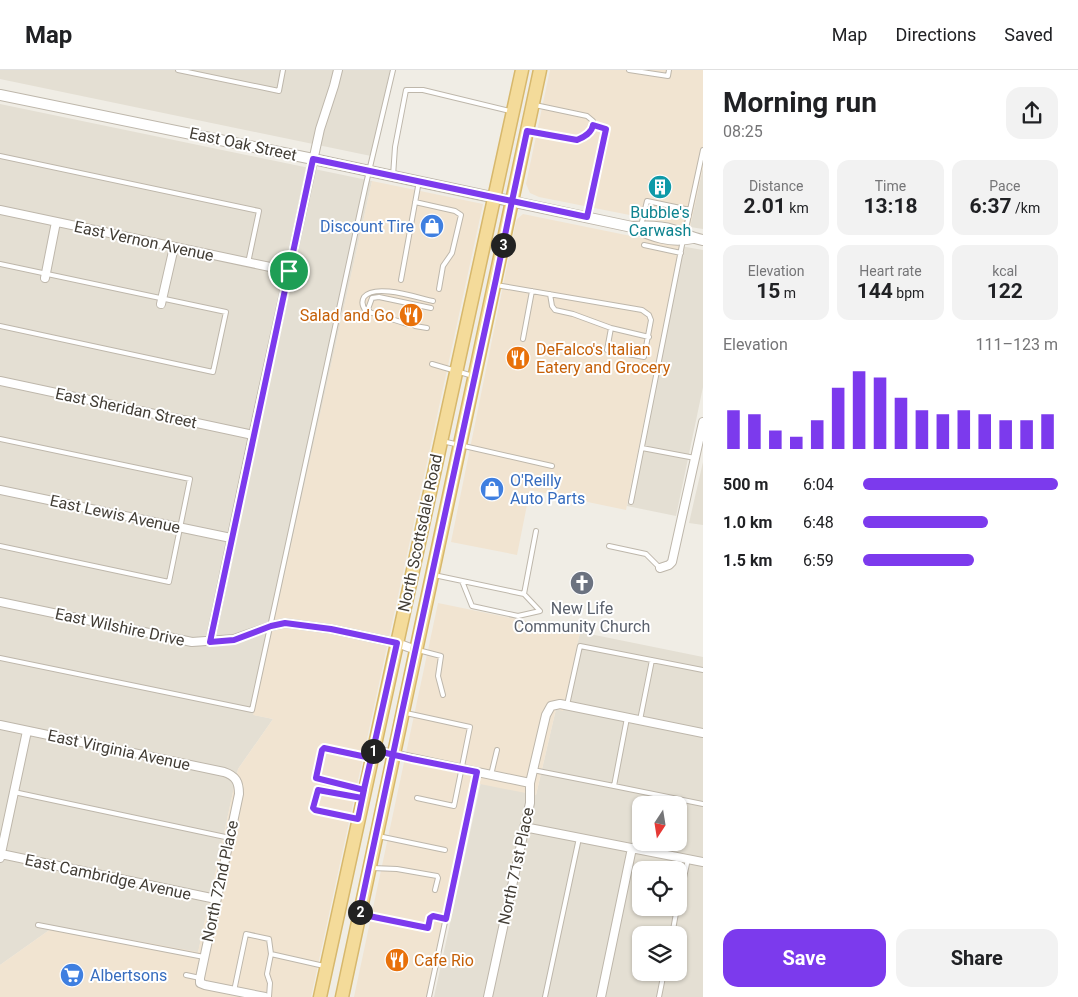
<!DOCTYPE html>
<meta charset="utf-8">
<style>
body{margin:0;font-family:Roboto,sans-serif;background:#f2f2f2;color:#202124;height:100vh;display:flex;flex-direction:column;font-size:19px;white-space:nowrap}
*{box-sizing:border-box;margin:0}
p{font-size:16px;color:#757577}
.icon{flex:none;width:28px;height:28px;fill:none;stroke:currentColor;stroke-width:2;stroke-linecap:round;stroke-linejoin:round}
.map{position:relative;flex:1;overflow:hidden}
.panel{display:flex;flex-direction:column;background:#fff;width:375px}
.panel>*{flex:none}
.needle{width:32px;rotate:192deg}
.tools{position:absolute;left:632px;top:726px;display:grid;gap:10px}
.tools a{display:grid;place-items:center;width:55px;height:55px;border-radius:10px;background:#fff;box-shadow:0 1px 4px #0004;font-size:25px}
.pin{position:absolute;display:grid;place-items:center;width:42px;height:42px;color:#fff;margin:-21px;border:2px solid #fff;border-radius:50%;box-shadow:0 1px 5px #0007}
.km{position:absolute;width:25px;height:25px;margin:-12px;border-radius:50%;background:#222;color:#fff;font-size:14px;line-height:25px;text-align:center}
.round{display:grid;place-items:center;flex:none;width:52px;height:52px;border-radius:15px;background:#f2f2f2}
.head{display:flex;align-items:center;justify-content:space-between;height:85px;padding:0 20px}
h1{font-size:28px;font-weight:700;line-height:38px}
.metrics{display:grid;grid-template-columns:repeat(3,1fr);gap:8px;height:85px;padding:5px 20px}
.metrics div{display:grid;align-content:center;border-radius:12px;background:#f2f2f2;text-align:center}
.metrics b{font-size:21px;font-weight:700}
.metrics small{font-size:14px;font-weight:400}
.metrics p{font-size:14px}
.chart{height:140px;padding:10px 20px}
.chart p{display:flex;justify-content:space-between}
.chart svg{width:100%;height:90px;margin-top:5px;stroke:#7c3aed;stroke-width:6}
.primary-button{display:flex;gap:10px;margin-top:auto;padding:10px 20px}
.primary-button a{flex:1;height:58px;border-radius:15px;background:#7c3aed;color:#fff;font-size:20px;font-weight:700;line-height:58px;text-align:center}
.primary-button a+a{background:#f2f2f2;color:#202124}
ul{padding:0 20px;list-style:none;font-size:16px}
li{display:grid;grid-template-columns:80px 60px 1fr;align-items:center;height:38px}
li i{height:12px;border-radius:6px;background:#7c3aed}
header{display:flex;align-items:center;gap:30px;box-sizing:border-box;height:70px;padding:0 25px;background:#fff;border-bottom:1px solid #e0e0e0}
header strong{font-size:24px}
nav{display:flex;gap:28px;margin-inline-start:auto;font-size:18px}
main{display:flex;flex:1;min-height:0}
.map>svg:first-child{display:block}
</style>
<header>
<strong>Map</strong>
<nav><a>Map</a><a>Directions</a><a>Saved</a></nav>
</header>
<main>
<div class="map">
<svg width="703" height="927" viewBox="0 0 703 927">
<rect width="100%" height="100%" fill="#f0ede5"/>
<path fill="#e4dfd3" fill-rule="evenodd" d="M0 0H390L371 86 0 9Z
M0 34 372 111 254 645 273 649 238 699 198 883 55 856 0 895Z
M703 97V159L690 157Z
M680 176 703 180V317L676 446 627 436Z
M703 392V455L689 453Z
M580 562 703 587V927H434L481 712 536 725 556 639 563 640ZM641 735H679V772H641ZM641 800H679V838H641ZM641 865H679V902H641Z"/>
<path fill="#f1e4d1" d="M550 0H703V97L690 157 539 127 530 123 526 114Z
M372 111 483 134 311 927H0V895L55 856 198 882 238 699 273 649 253 645Z
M523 144 680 176 626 440 530 420 517 485 451 472 516 152 517 149Z
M438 533 580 562 563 641 556 639 536 725 470 712 428 927H354Z"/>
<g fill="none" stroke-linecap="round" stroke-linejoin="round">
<g stroke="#beb7ab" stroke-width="6">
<path id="service" d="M178 0 279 21 283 0
M629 0 668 6 669 0
M529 61 577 71 583 68 593 60V51L587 46 535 35
M0 86 259 141 248 193
M393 106 395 77 406 20H423L510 41
M415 132 455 141 461 145 452 183 443 196 439 219
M587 146 606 61 605 58 593 55
M641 156 647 131 690 140
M685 163 703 80
M644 175 681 183
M0 194 226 242 213 302 0 256
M401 210 419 111
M496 215 642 240 649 245 651 250 644 287 607 280 611 258
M550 224 552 236 555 240 573 244 611 258 649 267
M370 242 368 239 372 228 379 227 431 238
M407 254 366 241C362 236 361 232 364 227 375 213 418 228 433 231
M415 256 427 258
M523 269 532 221
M432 294 473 306
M0 369 190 409 169 512 0 476
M442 371 552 396
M642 378 695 388
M631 432 683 170
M609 476 646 484 660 498
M434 505 524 524 536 461
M462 511 472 536 518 546 540 541 524 524
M418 580 441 586 438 606 443 625
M0 588 252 640 366 114 393 0
M567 635 580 576 703 600
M406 643 470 657 454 736 417 728
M640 650 652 590
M533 700 614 716 627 648
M491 705 497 680
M614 716 703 734
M362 719 317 709 316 707 323 679 369 688
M14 722 230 768
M358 749 315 740 313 738 319 720 360 728
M378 766 445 780
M372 798 397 799 437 806 438 808 435 820
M679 831 688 789
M361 844 426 858 429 857 430 848 433 846 446 849
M38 855 204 887
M672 865 677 838
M186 905 200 908
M234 921 246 864 269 869 271 884
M269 927 270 913 267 904 271 884 324 896
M429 927 477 702
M545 927 579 768
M659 927 664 902"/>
</g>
<g stroke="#beb7ab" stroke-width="10">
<path id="minor" d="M0 140 289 201
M45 208 56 152
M161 234 174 177
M0 311 253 365
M0 420 231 468
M660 498 669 495 672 492 703 352
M0 532 192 572 234 569 271 556 285 553 331 559 397 573 416 580
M210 572 253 365 320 59 334 16 338 0
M0 655 224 702C236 706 239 712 239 724L200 908V913L205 915 265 927
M373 680 530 713
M524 757 703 792
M1 784 216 829
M0 788 27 661
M488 927 530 733V713L546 645 551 636 560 634 703 663
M601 927 632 778"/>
</g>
<g stroke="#beb7ab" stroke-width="12">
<path id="tertiary" d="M0 25 313 89 632 157C652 166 670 173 693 168
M634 157C648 156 660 156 673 160 683 163 692 168 703 170"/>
</g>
<g stroke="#d7b86c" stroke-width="15">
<path id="primary" d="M320 927 522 0
M342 927 540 0"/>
</g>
<use href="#service" stroke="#fff" stroke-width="4"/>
<use href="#minor" stroke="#fff" stroke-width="8"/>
<use href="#tertiary" stroke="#fff" stroke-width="10"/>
<use href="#primary" stroke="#f4db9a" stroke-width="12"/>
</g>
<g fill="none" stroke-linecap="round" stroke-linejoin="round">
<g stroke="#fff" stroke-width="10">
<path id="route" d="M289 201 210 572 234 570 271 556 285 553 331 559 397 573 373 680 362 728 318 720 313 738 315 740 358 749 364 720 316 708 322 680 324 678 371 688 373 680C386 683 399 686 412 689L477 702 446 849 433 846 430 848 428 858 359 844C373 777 387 710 402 642L496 209 512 131 587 147 606 59 593 55C592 63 584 67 577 70L527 61 512 131 313 89 289 201"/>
</g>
<use href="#route" stroke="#7c3aed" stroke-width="6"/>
</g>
<defs>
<g id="building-disc" transform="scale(1.25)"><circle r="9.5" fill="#0f9aa8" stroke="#fff"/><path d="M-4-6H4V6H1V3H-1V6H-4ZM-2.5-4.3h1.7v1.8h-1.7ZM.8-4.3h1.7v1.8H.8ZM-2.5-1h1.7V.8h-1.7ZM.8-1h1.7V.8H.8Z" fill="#fff"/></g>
<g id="shop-disc" transform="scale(1.25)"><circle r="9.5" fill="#3f7fe0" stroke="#fff"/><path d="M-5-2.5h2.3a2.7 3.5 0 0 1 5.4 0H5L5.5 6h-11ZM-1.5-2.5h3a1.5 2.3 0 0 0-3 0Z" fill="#fff"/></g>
<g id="restaurant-disc" transform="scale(1.25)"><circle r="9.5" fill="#e8710a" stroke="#fff"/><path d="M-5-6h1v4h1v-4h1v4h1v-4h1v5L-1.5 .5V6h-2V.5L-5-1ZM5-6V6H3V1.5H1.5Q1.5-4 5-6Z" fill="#fff"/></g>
<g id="church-disc" transform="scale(1.25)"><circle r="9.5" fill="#6b7280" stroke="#fff"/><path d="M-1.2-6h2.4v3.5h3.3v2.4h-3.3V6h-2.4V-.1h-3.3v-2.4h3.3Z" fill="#fff"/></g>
<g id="supermarket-disc" transform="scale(1.25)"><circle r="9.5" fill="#3f7fe0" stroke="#fff"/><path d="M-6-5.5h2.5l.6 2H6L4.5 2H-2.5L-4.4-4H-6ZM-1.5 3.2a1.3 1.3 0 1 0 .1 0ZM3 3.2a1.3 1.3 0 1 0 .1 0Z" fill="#fff"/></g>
</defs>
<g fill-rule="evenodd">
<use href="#building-disc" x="660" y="117"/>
<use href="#shop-disc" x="432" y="156"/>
<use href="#restaurant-disc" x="411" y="245"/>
<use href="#restaurant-disc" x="518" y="288"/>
<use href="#shop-disc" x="492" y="419"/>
<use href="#church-disc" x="582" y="513"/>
<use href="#restaurant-disc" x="397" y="890"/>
<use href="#supermarket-disc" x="72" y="905"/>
</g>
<g text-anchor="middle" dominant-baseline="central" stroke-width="4" stroke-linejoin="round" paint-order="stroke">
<g font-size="16" fill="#423d35" stroke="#fff">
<text transform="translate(243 74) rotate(12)">East Oak Street</text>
<text transform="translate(144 171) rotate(12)">East Vernon Avenue</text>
<text transform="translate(126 338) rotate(12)">East Sheridan Street</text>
<text transform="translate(115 444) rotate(12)">East Lewis Avenue</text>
<text transform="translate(420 463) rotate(-78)">North Scottsdale Road</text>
<text transform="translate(120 557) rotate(12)">East Wilshire Drive</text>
<text transform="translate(119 680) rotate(12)">East Virginia Avenue</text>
<text transform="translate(516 796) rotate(-78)">North 71st Place</text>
<text transform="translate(108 807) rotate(12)">East Cambridge Avenue</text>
<text transform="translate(220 811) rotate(-78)">North 72nd Place</text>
</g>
<g font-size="16" fill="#0d838f" stroke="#fff">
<text x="660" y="142">Bubble's<tspan x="660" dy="18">Carwash</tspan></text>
</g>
<g font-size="16" fill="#366cbe" stroke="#fff" text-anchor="start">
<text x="414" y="156" text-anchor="end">Discount Tire</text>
<text x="510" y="410">O'Reilly<tspan x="510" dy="18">Auto Parts</tspan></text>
<text x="90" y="905">Albertsons</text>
</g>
<g font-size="16" fill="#c56008" stroke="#fff" text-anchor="start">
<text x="394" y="245" text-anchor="end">Salad and Go</text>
<text x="536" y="279">DeFalco's Italian<tspan x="536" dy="18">Eatery and Grocery</tspan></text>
<text x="414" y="890">Cafe Rio</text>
</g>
<g font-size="16" fill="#5b616d" stroke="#fff">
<text x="582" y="538">New Life<tspan x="582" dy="18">Community Church</tspan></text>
</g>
</g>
</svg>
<div class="tools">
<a><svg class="needle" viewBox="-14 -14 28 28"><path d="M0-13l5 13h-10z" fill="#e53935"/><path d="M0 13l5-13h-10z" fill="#757577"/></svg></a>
<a><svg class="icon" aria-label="locate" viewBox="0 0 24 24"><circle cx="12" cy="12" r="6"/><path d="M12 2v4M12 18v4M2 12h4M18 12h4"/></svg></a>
<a><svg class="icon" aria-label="layers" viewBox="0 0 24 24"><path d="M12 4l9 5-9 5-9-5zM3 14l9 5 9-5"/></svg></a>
</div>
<div class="pin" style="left:289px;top:201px;background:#1e9e55"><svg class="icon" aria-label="arrive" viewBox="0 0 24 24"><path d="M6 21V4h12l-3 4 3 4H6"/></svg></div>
<b class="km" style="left:373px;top:681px">1</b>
<b class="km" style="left:360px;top:842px">2</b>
<b class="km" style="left:503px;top:175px">3</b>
</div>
<section class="panel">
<div class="head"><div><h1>Morning run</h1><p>08:25</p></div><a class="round"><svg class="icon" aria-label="share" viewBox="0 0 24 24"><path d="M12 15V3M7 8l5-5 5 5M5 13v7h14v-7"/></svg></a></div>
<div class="metrics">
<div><p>Distance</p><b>2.01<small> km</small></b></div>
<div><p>Time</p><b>13:18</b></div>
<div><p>Pace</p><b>6:37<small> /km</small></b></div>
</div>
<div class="metrics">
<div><p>Elevation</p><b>15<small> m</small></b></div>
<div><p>Heart rate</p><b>144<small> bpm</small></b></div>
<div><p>kcal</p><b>122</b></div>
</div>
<div class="chart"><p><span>Elevation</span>111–123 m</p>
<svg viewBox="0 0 160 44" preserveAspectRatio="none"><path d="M5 44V25M15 44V27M25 44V35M35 44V38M45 44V30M55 44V14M65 44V6M75 44V9M85 44V19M95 44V25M105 44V27M115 44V25M125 44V27M135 44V30M145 44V30M155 44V27"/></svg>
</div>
<ul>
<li><b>500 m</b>6:04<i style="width:100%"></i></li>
<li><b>1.0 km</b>6:48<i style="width:64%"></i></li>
<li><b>1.5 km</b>6:59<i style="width:57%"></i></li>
</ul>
<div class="primary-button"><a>Save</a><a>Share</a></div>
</section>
</main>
